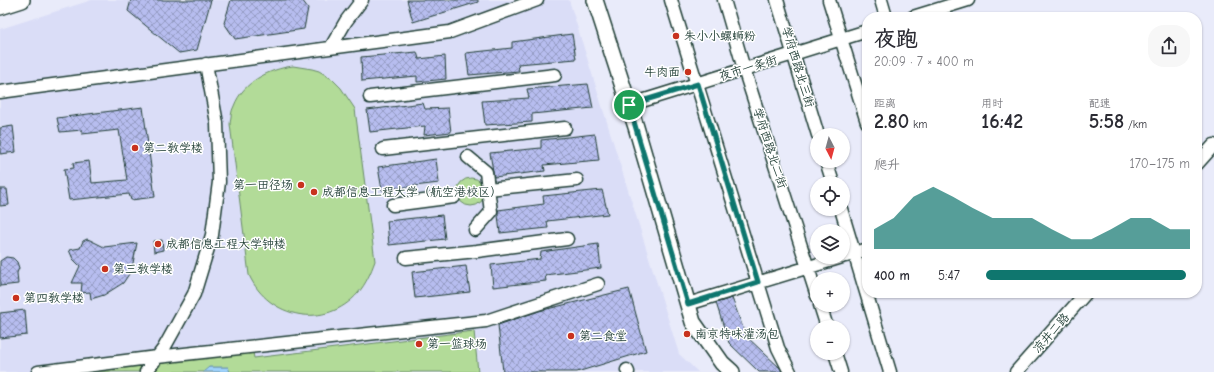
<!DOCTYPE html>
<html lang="zh">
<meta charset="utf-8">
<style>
body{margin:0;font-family:"Comic Neue","LXGW WenKai TC",sans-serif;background:#f7f7f7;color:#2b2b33;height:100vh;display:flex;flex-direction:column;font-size:15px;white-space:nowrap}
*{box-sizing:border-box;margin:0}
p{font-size:13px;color:#7c7c81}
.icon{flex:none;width:22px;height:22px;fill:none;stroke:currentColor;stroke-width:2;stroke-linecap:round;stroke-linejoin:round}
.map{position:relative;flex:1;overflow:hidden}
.drawer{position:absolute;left:862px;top:12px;width:340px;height:286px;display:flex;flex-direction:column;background:#fff;border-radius:16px;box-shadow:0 1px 3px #0004}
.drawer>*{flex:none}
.needle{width:26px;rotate:174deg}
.fabs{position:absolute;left:810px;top:128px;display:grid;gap:8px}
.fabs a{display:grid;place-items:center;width:40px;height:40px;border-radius:50%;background:#fff;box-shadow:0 1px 3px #0004;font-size:20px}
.pin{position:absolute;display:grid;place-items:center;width:34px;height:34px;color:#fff;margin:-17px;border:2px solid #fff;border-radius:50%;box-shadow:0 1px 4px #0007}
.round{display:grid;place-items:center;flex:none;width:42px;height:42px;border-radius:16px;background:#f7f7f7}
.summary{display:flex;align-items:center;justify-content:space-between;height:68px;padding:0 12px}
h1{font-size:22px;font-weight:600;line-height:30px}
.metrics{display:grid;grid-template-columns:repeat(3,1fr);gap:6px;height:68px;padding:4px 12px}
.metrics div{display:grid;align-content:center}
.metrics b{font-size:20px;font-weight:600}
.metrics small{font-size:11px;font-weight:400}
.metrics p{font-size:11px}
.chart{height:112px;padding:8px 12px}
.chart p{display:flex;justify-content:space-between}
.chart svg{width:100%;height:72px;margin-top:4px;fill:#0f766e;opacity:.7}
ul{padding:0 12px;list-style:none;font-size:13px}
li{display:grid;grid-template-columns:64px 48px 1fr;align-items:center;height:30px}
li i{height:10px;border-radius:5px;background:#0f766e}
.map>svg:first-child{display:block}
</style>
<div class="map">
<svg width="1214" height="372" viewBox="0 0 1214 372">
<defs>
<pattern id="forest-firs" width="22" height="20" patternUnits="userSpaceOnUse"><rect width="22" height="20" fill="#b2db98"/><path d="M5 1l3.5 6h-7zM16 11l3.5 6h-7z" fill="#99bd84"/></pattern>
<pattern id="water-rules" width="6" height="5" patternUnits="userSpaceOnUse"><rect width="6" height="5" fill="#9fd2fc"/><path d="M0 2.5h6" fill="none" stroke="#88b5d9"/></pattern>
<pattern id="building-cross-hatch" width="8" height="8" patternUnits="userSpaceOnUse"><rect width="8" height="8" fill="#b7bdef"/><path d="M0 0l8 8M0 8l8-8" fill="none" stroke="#949bc2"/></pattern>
</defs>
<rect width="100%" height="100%" fill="#e9ebfa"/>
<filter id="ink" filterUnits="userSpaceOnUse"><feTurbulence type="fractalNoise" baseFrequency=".025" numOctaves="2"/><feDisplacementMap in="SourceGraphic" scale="8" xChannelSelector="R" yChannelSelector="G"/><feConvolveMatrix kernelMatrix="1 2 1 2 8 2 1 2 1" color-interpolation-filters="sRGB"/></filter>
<g filter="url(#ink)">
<path fill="#daddf7" d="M92 0H569L679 354 698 372H0V29Z"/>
<path fill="#b2db98" stroke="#688c66" d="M293 66 312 69 319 71 332 79 341 88 355 109 375 261C371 272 366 284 358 293 326 330 269 319 249 275L230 124C231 118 231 111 234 106 243 82 269 69 293 66Z
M457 192a14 14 0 1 1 28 0a14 14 0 1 1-28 0Z
M474 331 478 372H146L157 357 252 347 254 358Z"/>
<path fill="url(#forest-firs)" stroke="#688c66" d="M157 357 146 372H38Z"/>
<path fill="url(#water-rules)" stroke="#6c96ac" d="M209 367H228L230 372H203Z"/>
<path fill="url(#building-cross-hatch)" stroke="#1f3d34" d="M131 0H211L197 50 179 53 128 11Z
M231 0H302L308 8 304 29 235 39 224 23Z
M407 0H478V2L413 22Z
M572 34 576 59 518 64 519 71 469 75 466 53 512 48V42Z
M417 52 419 59 445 56 446 79 417 82V76L362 81 361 57Z
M588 84 593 108 532 114V122L485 125 482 101 529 98 527 89Z
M423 103 425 109 448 108 451 132 424 135 425 126 370 132 367 110Z
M143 107 155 197 131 200 129 194 69 200 64 169 74 168 73 163 89 161 92 183 127 180 119 130 82 134V130L60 132 57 118Z
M13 126 16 152 0 154V128Z
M595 134 599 160 544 165 545 171 494 177 490 153 541 148V140Z
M436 159 439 183 382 190 378 167Z
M0 189H7L9 205 0 206Z
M602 190 608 214 547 221 548 228 500 233 498 215V210L544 204 543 196Z
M442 215 445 239 389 245 387 221Z
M87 239 90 240 104 247 137 243 133 263 129 274 123 283 104 295 91 299 90 292 81 293 82 283H72L80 266 73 259 69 250 80 248 83 241Z
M162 240 163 250 154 252 153 241Z
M598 244 601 268 545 275 546 281 493 287 491 265 540 259 541 252Z
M6 257 13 258 17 262 19 268 17 273 18 284 0 286V261Z
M466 266 470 292 415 298 412 272Z
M629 289 646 351 577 372H503L498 325 539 311Z
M732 298 746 336 780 368 782 372H759L729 343 716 303Z
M25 310 27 335 0 338V313Z"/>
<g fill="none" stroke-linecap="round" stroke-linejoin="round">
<g stroke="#1f3d34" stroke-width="15">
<path id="minor" d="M671 0 778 348 790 372
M724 0 744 69 817 296
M777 0 818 135
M829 0 867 122
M881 0 886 17
M913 17 968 0
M331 47 346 21 362 0
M0 92 450 32 537 0
M370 97 555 75
M629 105 867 31
M383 149 565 128
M468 157 486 172 491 212 475 230
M826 161 833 183
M1197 164 1214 145
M488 189 577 180
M393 205 454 197
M841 209 890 372
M846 256 867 249
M406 258 477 251 567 239
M688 304 842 257
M820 305 827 327
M835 353 841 372
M627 370 628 372
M38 372 157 357 486 321 598 284
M146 372 164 348 194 294 212 235 219 182 217 123 206 64
M1016 372 1086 293"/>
</g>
<g stroke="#1f3d34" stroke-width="18">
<path id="major" d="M595 0 636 127 693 322 722 363 732 372
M0 7 22 0"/>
</g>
<use href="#minor" stroke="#fff" stroke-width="12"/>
<use href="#major" stroke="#fff" stroke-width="15"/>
</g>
</g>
<g fill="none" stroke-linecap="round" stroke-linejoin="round" filter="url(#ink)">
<g stroke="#fff" stroke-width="8">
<path id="route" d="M698 84 758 282 688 304 629 105Z"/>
</g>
<use href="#route" stroke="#0f766e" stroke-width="5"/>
</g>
<g fill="#c8321e" stroke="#fff" stroke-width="1.5">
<circle cx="676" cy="36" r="4"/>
<circle cx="688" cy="72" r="4"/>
<circle cx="135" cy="148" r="4"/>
<circle cx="301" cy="185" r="4"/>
<circle cx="314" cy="192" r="4"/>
<circle cx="158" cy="244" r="4"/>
<circle cx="105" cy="269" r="4"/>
<circle cx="16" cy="298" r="4"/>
<circle cx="687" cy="334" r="4"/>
<circle cx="571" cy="336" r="4"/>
<circle cx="419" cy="344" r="4"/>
</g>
<g text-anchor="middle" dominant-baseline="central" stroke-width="3" stroke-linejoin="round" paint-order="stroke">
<g font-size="12" fill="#1f3d34" stroke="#fff" text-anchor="start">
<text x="684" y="36">朱小小螺蛳粉</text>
<text x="680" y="72" text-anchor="end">牛肉面</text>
<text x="143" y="148">第二教学楼</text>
<text x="293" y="185" text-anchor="end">第一田径场</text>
<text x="322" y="192">成都信息工程大学（航空港校区）</text>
<text x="166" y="244">成都信息工程大学钟楼</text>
<text x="113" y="269">第三教学楼</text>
<text x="24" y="298">第四教学楼</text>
<text x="695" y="334">南京特味灌汤包</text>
<text x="579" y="336">第二食堂</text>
<text x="427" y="344">第一篮球场</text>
</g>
<g font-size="12" fill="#1f3d34" stroke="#fff">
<text transform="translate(798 67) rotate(73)">学府西路北三街</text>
<text transform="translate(748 68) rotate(-17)">夜市一条街</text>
<text transform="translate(770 148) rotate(72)">学府西路北二街</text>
<text transform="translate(1051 333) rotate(-49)">凉井二路</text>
</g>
</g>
</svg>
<div class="fabs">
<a><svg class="needle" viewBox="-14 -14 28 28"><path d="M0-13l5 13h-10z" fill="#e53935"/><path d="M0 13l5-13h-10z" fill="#7c7c81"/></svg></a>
<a><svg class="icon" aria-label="locate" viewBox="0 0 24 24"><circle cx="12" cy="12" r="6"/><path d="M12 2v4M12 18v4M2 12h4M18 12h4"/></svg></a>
<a><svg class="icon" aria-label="layers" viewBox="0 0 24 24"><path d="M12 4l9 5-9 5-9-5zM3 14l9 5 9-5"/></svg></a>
<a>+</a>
<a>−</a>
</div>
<div class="pin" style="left:629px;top:105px;background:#1e9e55"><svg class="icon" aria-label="arrive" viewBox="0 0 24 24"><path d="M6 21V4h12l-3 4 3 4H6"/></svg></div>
<section class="drawer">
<div class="summary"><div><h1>夜跑</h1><p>20:09 · 7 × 400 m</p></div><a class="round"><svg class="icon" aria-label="share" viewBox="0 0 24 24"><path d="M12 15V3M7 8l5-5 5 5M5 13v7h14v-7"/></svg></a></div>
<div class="metrics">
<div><p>距离</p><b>2.80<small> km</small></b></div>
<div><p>用时</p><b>16:42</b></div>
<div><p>配速</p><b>5:58<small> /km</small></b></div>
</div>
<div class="chart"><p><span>爬升</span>170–175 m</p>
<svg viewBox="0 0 160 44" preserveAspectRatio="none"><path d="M0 44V32L10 25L20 12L30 6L40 12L50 19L60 25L70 25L80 25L90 32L100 38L110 38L120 32L130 25L140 25L150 32L160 32V44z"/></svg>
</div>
<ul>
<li><b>400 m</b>5:47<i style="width:98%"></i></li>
</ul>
</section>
</div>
